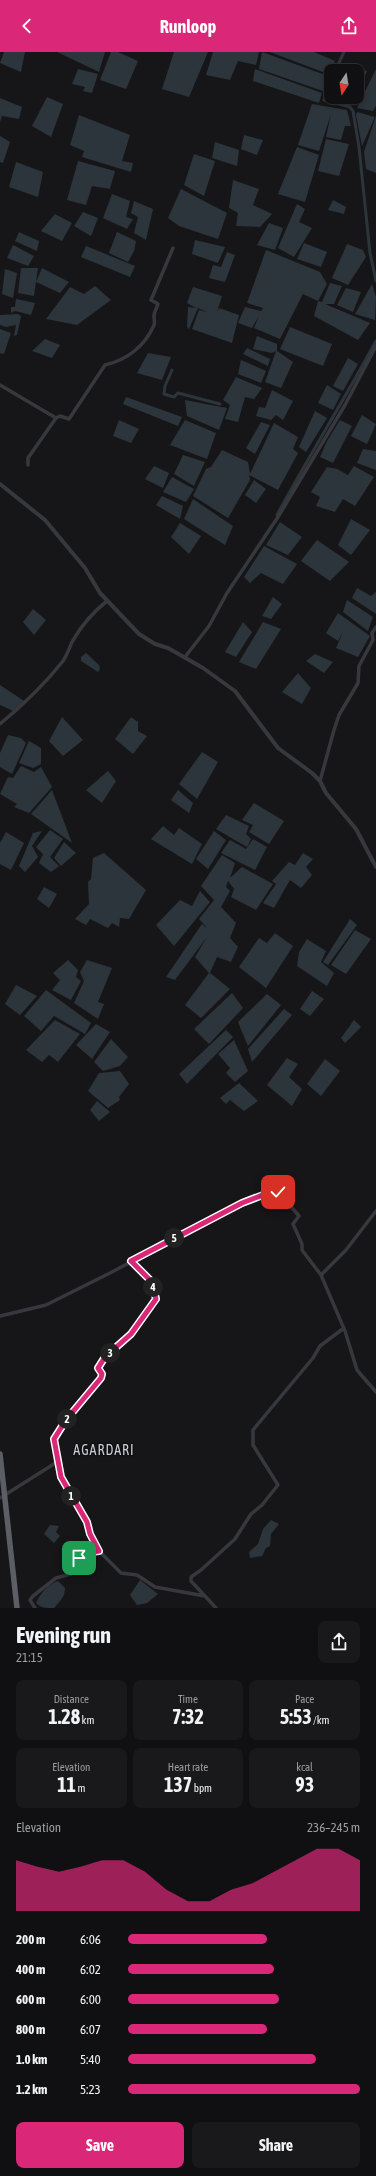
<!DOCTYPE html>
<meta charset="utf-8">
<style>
body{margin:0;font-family:"Asap Condensed",sans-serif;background:#19191b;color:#f1f3f6;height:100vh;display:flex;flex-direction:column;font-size:15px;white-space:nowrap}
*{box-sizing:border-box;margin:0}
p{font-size:13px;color:#9c9d9f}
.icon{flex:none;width:22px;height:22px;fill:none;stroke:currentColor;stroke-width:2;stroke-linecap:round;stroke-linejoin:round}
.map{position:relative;height:1556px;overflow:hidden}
.details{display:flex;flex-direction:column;background:#101012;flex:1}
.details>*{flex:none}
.needle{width:26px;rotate:192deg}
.tools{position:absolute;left:324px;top:12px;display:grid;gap:8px}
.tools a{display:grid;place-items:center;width:40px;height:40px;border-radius:8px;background:#101012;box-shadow:0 2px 6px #0003,0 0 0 1px #303032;font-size:20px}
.pin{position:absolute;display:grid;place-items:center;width:34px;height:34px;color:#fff;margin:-17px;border-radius:8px;box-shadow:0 2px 6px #0006}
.km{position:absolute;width:20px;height:20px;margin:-10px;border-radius:50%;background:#222;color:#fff;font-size:11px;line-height:20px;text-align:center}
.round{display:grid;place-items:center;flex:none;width:42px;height:42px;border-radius:8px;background:#19191b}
.head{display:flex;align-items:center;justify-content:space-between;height:68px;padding:0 16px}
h1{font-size:22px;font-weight:700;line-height:30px}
.figures{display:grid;grid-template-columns:repeat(3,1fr);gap:6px;height:68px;padding:4px 16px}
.figures div{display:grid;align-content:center;border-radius:8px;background:#19191b;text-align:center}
.figures b{font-size:20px;font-weight:700}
.figures small{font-size:11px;font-weight:400}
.figures p{font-size:11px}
.chart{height:112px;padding:8px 16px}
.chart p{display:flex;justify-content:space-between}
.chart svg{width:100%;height:72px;margin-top:4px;fill:#db2777;opacity:.7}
.button{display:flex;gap:8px;margin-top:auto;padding:8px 16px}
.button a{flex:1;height:46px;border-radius:8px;background:#db2777;color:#fff;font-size:16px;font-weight:700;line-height:46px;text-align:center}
.button a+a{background:#19191b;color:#f1f3f6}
ul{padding:0 16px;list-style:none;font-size:13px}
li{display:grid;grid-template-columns:64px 48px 1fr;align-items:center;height:30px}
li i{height:10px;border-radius:5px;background:#db2777}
header{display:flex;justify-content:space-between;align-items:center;height:52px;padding:0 16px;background:#db2777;color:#fff;font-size:18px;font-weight:700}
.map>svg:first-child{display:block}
</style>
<header><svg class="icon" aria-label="back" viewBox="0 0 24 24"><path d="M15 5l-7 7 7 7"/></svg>Runloop<svg class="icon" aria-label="share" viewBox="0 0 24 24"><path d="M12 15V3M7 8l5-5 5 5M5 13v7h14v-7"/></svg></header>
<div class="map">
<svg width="376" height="1556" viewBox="0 0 376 1556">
<rect width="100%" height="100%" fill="#161618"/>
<path fill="#2c353c" d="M4 0H25L21 20 0 11Z
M57 0H105L99 20Z
M111 0H118L138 9 126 37 100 28Z
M174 0H208L189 45 162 37Z
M213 0H259L256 13 238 9 230 28 206 23Z
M262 0 328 24 323 39 259 17Z
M270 0H314L335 9 328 22Z
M348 13 367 19 357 41V19H345Z
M78 17 98 22 92 41 83 39 85 35 72 32Z
M255 17 322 41 319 51 253 29Z
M376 17V54L373 59 357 56Z
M47 45 63 52 51 85 32 74Z
M0 46 22 55 19 67 2 64 0 70Z
M312 52 347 58 351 74H345L341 88 326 85 331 62 319 99 298 93Z
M357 60 375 65 362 94 356 63Z
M79 63 130 83 122 109 133 111 131 120 82 105 84 99 70 93Z
M376 64V121L366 117 364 100Z
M244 83 263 88 257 103 241 97Z
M0 84 10 90 3 111 0 110Z
M326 87 349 92 339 124 318 119Z
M215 90 239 98 237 114 212 106Z
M297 95 319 103 305 150 278 142Z
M194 102 215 109 204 144 184 133Z
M78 109 115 119 110 137 92 134 86 153 67 148Z
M16 110 43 120 38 145 9 135Z
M233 128 259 137 253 153 272 162 260 175 236 174 238 161 229 156Z
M181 137 227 161 218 187 179 174 168 166Z
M112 142 130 149 126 165 133 167 127 177 103 166Z
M333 148 346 155 344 162 328 158Z
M134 149 153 157 146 188 134 181 138 165 131 161Z
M297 152 305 157 299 170 312 176 294 205 278 196Z
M83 160 98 166 91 184 74 174Z
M55 162 72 171 62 189 41 179Z
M269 171 283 176 275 198 257 193Z
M19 180 39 189 37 199 15 189Z
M117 180 136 189 134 199 128 210 109 201Z
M195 188 225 195 218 211 192 202Z
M304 191 327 200 321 215 297 207Z
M347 192 363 198 366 205 348 233 332 226Z
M13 193 34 204 28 214 7 206Z
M86 194 135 214 130 225 81 205Z
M266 198 320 220 327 232 318 249 322 250 330 231 342 234 334 252H325L370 271 358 288 314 264 318 249 303 242 280 287 254 276 259 264 252 276 238 271 245 255 261 259 263 256 247 251Z
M227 200 235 203 225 230 209 226 213 213 221 215Z
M21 216H38L36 230 42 216 69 230 60 241 36 230 34 244 18 241Z
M5 217 17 221 13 246 2 242Z
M372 232 376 245 375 268 355 262Z
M95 234 111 248 77 273 46 267 70 235 84 242Z
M193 235 222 244 217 260 219 256 239 263 232 291 192 277 199 258 207 260 198 256 189 277 187 275 188 255 196 256 187 251Z
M346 236 361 240 353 260 337 253Z
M16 247 35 251 31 263 15 259 11 261V255H15Z
M18 262 21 264 17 283 14 284 16 273 6 275 0 273V263Z
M290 275 332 292 323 314 280 297Z
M0 277 11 281 4 302 0 301Z
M257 284 277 292V299L293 310 281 336 265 330 276 299 272 301 253 297Z
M45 287 60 293 52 306 32 299Z
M247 296 270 307 268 314 243 302Z
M148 301 171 305 162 328 137 321Z
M348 306 358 312 343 339 333 334Z
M241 308 266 319 261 331 238 322Z
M236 325 262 336 254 347 245 345 238 370 225 367 230 353 223 348Z
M327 333 341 342 333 358 318 351Z
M272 338 293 349 283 368 276 363 271 368 256 364 259 355 265 356Z
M126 345 182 365 178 374 123 352Z
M185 348 227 356 219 378 187 364Z
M315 359 327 366 306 400 299 395Z
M362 363 376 372 367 392 351 384Z
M119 368 139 377 131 391 113 384Z
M185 368 216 381 207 407 170 393Z
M340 368 352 374 333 411 320 405 327 389Z
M261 370 270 373 255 402 246 396Z
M274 371 298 385 293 397 298 401 278 438 249 423 250 428 228 466 193 444 206 417 211 415 222 398 248 410 250 422Z
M363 397 376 399V418L357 411Z
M183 403 205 410 194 434 174 422Z
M154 414 169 421 163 436 145 427Z
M354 414 374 425 355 454 343 447 335 460 316 454 320 445 311 440 327 415 337 417 348 423Z
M172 425 194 437 186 450 163 440Z
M254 428 266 437 256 451 245 443Z
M162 444 183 454 180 467 156 453Z
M193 447 233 474 225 493 184 467Z
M351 467 370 478 351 503 338 493Z
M280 470 302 485 288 503 266 493Z
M180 471 201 484 189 502 171 485Z
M317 488 349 510 330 529 301 509Z
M264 494 297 512 283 532 261 521 250 531 244 525Z
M357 536 371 544 376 540V562L352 546Z
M273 545 282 552 271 567 262 564Z
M347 548 373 565 368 579 343 560Z
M33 557 46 568 34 583 23 570Z
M338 561 370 584 358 605 336 596 343 580 338 589 326 581Z
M243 570 252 580 236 605 225 600Z
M263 570 281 577 256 617 239 610Z
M86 601 99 613 100 617 98 620 81 609V605Z
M315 602 333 610 324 621 306 609Z
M298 621 311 636 302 652 282 640Z
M0 633 24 649 13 659 0 653Z
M62 665 83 688 63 704 49 689Z
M131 665 138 670V679L147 684 133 702 115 687Z
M8 683 21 686 26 691 12 722 0 715V701Z
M29 689 41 696V712L33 716 19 711Z
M202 700 218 710 197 747 179 732Z
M21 714 34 720 41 715 52 735 29 761 14 755 17 752 0 742 8 725 13 726Z
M108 719 116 729 102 751 86 738Z
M52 738 72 791 31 762Z
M178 738 193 751 189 761 171 748Z
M254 751 284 769 269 792 249 780 253 773 242 768Z
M226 763 249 774 246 782 251 787 247 795 216 777Z
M163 774 174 783 179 776 202 792 192 812 151 787Z
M50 778 63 787 50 805 59 814 51 820 39 811 43 802 36 795Z
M42 779 32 794 38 805 25 820 19 814 33 781Z
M214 779 226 788 208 817 196 807Z
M6 780 24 791 11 818 0 812V791Z
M253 787 267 795 255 818 221 801 230 788 246 797Z
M64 790 76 801 61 814 54 806Z
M104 801 146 838 129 867 120 866 119 875 112 871 108 876 90 867 86 873 75 867 89 852 88 830 91 827 93 806Z
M303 801 313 807 306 815 312 823 301 836 290 828 274 856 263 851 276 832 272 829 289 810 295 813Z
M222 803 235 811 230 826 242 815 273 832 256 858 231 845 234 837 228 829 226 835 230 839 221 855 236 871 230 886 238 895 231 910 217 905 210 921 230 937 201 966 185 953 209 921 195 905 207 885 175 928 166 925 202 872 208 877 199 867 214 848 201 834Z
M44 835 57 842 49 856 37 847Z
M200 839 210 850 174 894 156 873 180 848 192 854Z
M350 867 357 873 328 913 323 910Z
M355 878 371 887 346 922 331 913Z
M275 881 293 894 266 936 239 915 259 886 267 891Z
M307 887 326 899 321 910 334 921 327 934 297 914 299 900Z
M68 908 78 918 76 925 81 929 71 948 52 938 60 928 53 921Z
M87 908 112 916 98 950 104 952 98 967 74 951 84 929 80 920Z
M16 933 37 944 20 963 5 952Z
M46 938 91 971 85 982 54 964 41 979 24 964Z
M312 939 324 947 310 964 300 957Z
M232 941 243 956 209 992 194 977Z
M267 942 281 953 248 994 238 970Z
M284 957 292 963 252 1010 248 997Z
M55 968 80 982 58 1010 49 1003 42 1010 26 998Z
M354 968 361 975 345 991 341 986Z
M96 972 110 980 92 1007 76 993Z
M226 978 233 985 187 1032 179 1022Z
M111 987 128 1005 120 1014 103 1019 94 1010Z
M234 988 248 1019 235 1030 226 1021 230 1016 218 1002Z
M287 1006 298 1012 289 1025 302 1037 292 1054 267 1033Z
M325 1007 340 1019 321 1044 307 1032Z
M120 1019 129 1032 119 1045 120 1048 108 1056 88 1039 99 1021Z
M239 1031 258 1049 244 1059 230 1048 226 1052 220 1046Z
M97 1049 110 1060 99 1069 90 1058Z
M271 1468 279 1472 271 1482 270 1494 266 1496 262 1504 250 1506 249 1500 258 1492 263 1477Z
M50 1473 59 1474 56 1480 60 1484 54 1491 44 1482Z
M140 1528 158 1542 147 1551 137 1553 130 1543Z
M58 1529 65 1536C65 1545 60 1549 54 1556 46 1556 41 1556 36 1551 40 1542 48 1532 58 1529Z"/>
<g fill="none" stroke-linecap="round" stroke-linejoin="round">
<path stroke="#2c353c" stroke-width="3" d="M335 19 344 0
M331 29 324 48 350 55 353 59 359 95 370 201 376 229
M172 318 165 334 164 342 174 345 178 341 220 352
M277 463C309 404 344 348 376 289"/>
<path stroke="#37383d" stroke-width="3.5" d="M0 333 56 366 60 364 69 367 105 313C127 308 145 294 154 273 155 270 154 268 154 264 154 260 157 256 158 252L151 248 173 196
M28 413V406L56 366
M185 605 209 574 227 541 278 465 345 353 376 294
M0 672C23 653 44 633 63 609 67 603 69 597 72 590 81 574 93 560 107 549
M320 729 334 678 339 663 358 631 359 614 373 588 372 581 376 575
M131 1209 152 1230 156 1247 131 1282 105 1305 98 1316 101 1326 59 1377 54 1387 61 1425 87 1470 90 1482 99 1499 121 1521 137 1523 155 1535 205 1544
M321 1223 346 1198 376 1159
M0 1264 46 1253 110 1221 242 1151 277 1138 299 1164 293 1172 302 1192V1198L321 1223 345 1279 357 1318 376 1340
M0 1446 57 1410
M35 1556 30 1548 33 1544 56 1526 71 1522 73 1515 84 1501 99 1499
M216 1556 191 1529V1525L201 1518 235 1487 251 1462 262 1453 278 1433 253 1393V1378L313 1306 320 1294 344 1276"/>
<path stroke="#37383d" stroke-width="4" d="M0 432 45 468 85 516 100 541 139 582 155 592 168 596 203 616 235 639 278 696 312 721 320 729 326 741 356 777 376 815"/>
<path stroke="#5b5e65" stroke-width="5.5" d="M0 1402 17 1556"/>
</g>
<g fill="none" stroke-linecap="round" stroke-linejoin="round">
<g stroke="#fff" stroke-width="8">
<path id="route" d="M79 1506 84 1501 99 1499 90 1482 87 1470 61 1425 54 1387 66 1368 101 1326 102 1322 98 1316 105 1305 131 1282 156 1247 152 1230 131 1209 242 1151 276 1138 278 1140"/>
</g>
<use href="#route" stroke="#db2777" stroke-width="5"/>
</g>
<g text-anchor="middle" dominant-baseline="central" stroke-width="3" stroke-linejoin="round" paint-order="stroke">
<g font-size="14" letter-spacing="1" fill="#c9ccd4" stroke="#111113">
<text x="104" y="1398">AGARDARI</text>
</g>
</g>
</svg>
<div class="tools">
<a><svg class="needle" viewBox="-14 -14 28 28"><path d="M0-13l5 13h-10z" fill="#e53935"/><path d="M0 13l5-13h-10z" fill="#9c9d9f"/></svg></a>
</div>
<div class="pin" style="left:79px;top:1506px;background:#1e9e55"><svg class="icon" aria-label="arrive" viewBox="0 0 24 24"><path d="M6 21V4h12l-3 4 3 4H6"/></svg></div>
<div class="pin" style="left:278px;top:1140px;background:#d93025"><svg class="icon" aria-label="check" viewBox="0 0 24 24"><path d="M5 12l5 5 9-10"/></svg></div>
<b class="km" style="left:71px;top:1444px">1</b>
<b class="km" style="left:67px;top:1367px">2</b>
<b class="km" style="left:110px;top:1301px">3</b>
<b class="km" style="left:153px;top:1235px">4</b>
<b class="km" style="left:174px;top:1186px">5</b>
</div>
<section class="details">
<div class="head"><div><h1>Evening run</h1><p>21:15</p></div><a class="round"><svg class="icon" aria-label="share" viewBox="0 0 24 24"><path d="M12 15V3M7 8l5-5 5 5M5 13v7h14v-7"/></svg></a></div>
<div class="figures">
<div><p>Distance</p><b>1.28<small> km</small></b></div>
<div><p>Time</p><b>7:32</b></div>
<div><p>Pace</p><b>5:53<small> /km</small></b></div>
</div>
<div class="figures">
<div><p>Elevation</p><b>11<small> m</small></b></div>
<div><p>Heart rate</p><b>137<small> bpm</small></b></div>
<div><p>kcal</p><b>93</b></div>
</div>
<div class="chart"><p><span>Elevation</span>236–245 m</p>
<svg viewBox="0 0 160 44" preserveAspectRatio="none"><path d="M0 44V13L10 17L20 20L30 17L40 13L50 13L60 20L70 31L80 38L90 38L100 31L110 27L120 20L130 13L140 6L150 6L160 13V44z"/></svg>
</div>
<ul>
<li><b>200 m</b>6:06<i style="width:60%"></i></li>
<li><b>400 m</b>6:02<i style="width:63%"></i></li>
<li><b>600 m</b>6:00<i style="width:65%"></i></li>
<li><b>800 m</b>6:07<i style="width:60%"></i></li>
<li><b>1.0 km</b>5:40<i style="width:81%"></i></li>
<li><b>1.2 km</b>5:23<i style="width:100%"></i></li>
</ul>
<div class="button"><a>Save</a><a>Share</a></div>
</section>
